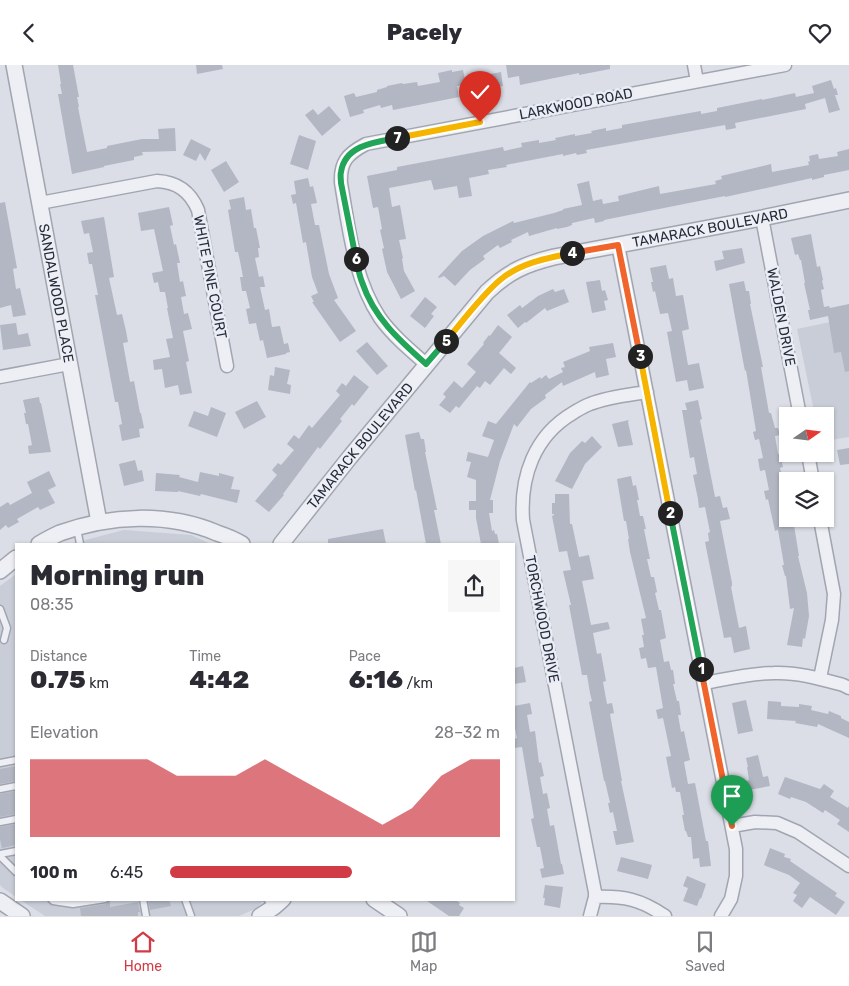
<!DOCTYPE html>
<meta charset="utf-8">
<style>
body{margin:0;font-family:Rubik,sans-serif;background:#f7f7f7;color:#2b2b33;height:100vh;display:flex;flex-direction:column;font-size:19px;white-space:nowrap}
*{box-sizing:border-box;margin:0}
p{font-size:16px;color:#7c7c81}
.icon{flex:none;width:28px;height:28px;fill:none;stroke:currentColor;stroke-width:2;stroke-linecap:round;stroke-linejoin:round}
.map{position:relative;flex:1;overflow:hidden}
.panel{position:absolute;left:15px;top:478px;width:500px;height:358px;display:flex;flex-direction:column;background:#fff;border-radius:0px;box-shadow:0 1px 4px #0004}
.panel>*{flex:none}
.needle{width:32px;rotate:76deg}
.buttons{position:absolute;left:779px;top:342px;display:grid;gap:10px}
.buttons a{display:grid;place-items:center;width:55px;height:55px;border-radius:0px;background:#fff;box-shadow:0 1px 4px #0004;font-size:25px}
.pin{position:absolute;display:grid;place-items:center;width:42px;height:42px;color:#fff;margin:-51px -21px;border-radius:50% 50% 50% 0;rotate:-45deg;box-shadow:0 0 5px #0007}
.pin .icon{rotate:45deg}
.km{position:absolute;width:25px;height:25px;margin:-12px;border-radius:50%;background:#222;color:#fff;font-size:14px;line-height:25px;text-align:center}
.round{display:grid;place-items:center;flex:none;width:52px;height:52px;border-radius:0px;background:#f7f7f7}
.overview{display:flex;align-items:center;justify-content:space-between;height:85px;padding:0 15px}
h1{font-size:28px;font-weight:800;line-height:38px}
.figures{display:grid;grid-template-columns:repeat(3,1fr);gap:8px;height:85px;padding:5px 15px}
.figures div{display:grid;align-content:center}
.figures b{font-size:25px;font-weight:800}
.figures small{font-size:14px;font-weight:400}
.figures p{font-size:14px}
.chart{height:140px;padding:10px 15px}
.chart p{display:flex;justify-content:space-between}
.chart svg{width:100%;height:90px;margin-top:5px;fill:#d03b46;opacity:.7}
ul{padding:0 15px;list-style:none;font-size:16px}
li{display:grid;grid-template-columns:80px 60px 1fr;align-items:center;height:38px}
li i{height:12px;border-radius:6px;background:#d03b46}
header{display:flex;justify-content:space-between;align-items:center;height:65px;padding:0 15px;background:#fff;font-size:22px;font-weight:800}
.menu{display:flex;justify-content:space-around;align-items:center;height:70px;border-top:1px solid #e1e1e2;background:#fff;font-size:14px;color:#7c7c81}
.menu a{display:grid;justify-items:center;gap:2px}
.menu .on{color:#d03b46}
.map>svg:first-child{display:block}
</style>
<header><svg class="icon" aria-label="back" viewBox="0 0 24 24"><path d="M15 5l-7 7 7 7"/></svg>Pacely<svg class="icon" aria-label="heart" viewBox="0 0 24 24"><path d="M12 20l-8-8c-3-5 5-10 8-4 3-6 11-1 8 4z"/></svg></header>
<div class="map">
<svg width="849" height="851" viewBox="0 0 849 851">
<rect width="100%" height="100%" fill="#dbdee6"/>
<path fill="#c9cdd8" d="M849 253V372L825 376V351H815L797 264Z
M124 465 191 470 211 479H70Z
M16 509V832L3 823 0 820V521Z
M19 834H266L255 844 239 851H45Z"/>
<path fill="#b2b7c3" d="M58 0H73L79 32H77L79 42H78L87 87 107 83V81L142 74H159L158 64 175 63 176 86 142 87 143 90 134 92V95L104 101V102L72 109 58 29H62L60 19H61Z
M196 0H222L223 4 197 9Z
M506 0H610V4L579 10V8L520 20 519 11 508 13Z
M452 5V7L463 5 466 20 457 21 459 32 393 45 392 40 381 43 380 40 363 45 364 48 350 52 344 31 354 28 356 32 377 27V25L387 22V21L402 18 403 19 417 17 418 21 440 17 438 8Z
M501 7 503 21 495 22 496 26 478 29 475 12Z
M831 15 834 24 836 23 838 30H835L840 45 829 48 825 33 805 39 806 44 735 58 736 63 726 65 725 60 586 85 587 88 577 90 576 88 563 91V89L506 100 507 102 488 105 489 109 469 113 472 131 459 133 457 121 434 125 431 115 389 123 392 142 400 140 406 174 399 175 403 193 402 194 404 206 415 226 401 234 387 207 382 184 384 183 380 165 382 164 378 142 373 143 367 111 397 105V102L477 87 503 82 504 86 522 82 521 78 539 75V78L556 75 555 73 575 69V71L592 68 591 66 606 63V66L622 63V60L684 49 701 46V49L717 46V43L762 34V35L795 28 796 32 814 28 812 21Z
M329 41 341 55 322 71 305 50 313 44 318 50Z
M299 70 316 76 308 105 290 99Z
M191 74 211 84 205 96 200 88 196 96 183 90Z
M849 84V105L824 110V112L812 115V113L725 132V131L689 138 604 155V156L595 158 594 153 572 158V160L567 162 557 164V163L529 171 528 167 511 175 512 177 500 183 498 180 483 191 485 194 470 205 455 221 444 211 439 213 438 212 462 186 483 171 513 156 514 158 554 148 563 145V144L582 140 577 119 589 116 593 136 602 134 603 139 619 136 618 131 659 121 660 129 716 119 715 116 722 114 721 111 771 99 772 107 809 100 808 97 810 96 809 91 818 89 819 94 838 91 837 87Z
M226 96 239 117 224 127 211 105Z
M308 113 310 122 313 121 317 138 311 139 315 160H319L329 209 338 233 334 235 356 266 340 277 312 237H314L311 231 318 228 312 212 306 177 303 178 296 138 293 139 291 130 296 129 294 116Z
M244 132 246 145 251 144 254 163H256L260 183H258L259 192 255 193 259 212 263 211 265 222H260L265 245 269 244 272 262 280 261 284 279 288 278 290 287 286 288V289L267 293 263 275 260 276 256 258 249 259 246 244 250 243 246 226H242L240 212H243L240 196 238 187H235L228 145 231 144 229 135Z
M5 137 17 203 13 204 16 224 20 223 26 250 13 252 11 240 0 243V138Z
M169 142 173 160 170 161 174 180 176 179 180 198H177L180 217 183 216 186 231 181 232 184 249 188 248 192 264 183 266 189 296 186 297 192 328 180 330 178 320 165 323 162 304 154 305 153 295 170 292 166 274 173 273 167 243H168L165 227H160L158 217 154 218 152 208 163 206 154 164 141 166 138 148Z
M104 152 114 212 109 213 117 250 122 249 126 266 128 277 123 278 130 317 134 316 140 348H141L144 363 139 364 140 372 122 376 119 360 122 359 118 337H115L95 230H98L92 199H89L87 188 93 187 89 168 84 169 81 156Z
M811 169 817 202 820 201 823 215 822 216 824 224 821 225 824 242 829 241 830 243 849 239V306L845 307 841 287 834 288 828 251 810 255 808 245H810L804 218H805L801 195H800L798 189 795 190 791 173Z
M742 183 745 198 716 206 714 196 724 194 722 186Z
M666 200 669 214 673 213 676 231 683 230 689 264 682 266 688 300 699 298 704 323 689 326 687 315 676 317 667 267 672 266 668 248 660 249 655 226 653 227 651 217H653L650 203Z
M600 215 602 226 605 225 608 235 604 236 606 245 592 248 586 217Z
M744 216 746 226H749L751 239H750L763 302H761L769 348H771L775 363H778L780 370 775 371 778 389H780L783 402 780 403 784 419H786L788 426V433L783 434 786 451 788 450V454H793L799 491H798L807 528 809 551 805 574 803 573 802 582 787 580 794 543 790 544 786 511H785L782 500H784L778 465 775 466 768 434 766 435 764 426 769 425 765 405 760 406 758 394 763 393 759 374 755 375 753 367 756 366 746 305 745 306 743 296 729 219Z
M553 224 555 227 564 224 569 237 547 246 545 243 526 258 525 257 518 263 507 250 520 240 522 243 538 231Z
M425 232 437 242 431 249 434 251 425 263 410 251Z
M16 258 18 270 28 268 31 281 3 285 0 260Z
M498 260 512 272 499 288 516 303 511 309 504 303 490 320 485 316 480 323 477 321 459 343 456 341 450 348 439 340 446 332 443 329 454 316 462 323 476 307 467 299 484 279 483 278 489 270 490 271Z
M367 277 388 301 377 310 356 286Z
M613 278 616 292 606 294 609 310 596 313 595 307 563 321 562 317 545 330 546 333 531 344 517 362 514 359 500 396 490 435H493V448H489L492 466 494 465 495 469H497L499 479H481L476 453V445H469V436H476V415L467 412 471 397 466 396 468 387 488 392 494 375 482 371 488 356 496 359 530 317 531 318 540 312 541 314 546 310 549 314 563 307 561 303 565 302 563 297 590 286 589 282Z
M275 302 290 305 287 319 291 320 290 329 268 325 270 310 274 311Z
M354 310 369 322 354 341 352 339 340 354 342 356 320 384 318 382 283 429 284 430 269 447 255 436 277 410 272 405 278 398 281 400 294 385 287 379 294 370 299 374 309 360 312 363 340 330 336 326 342 318 346 321Z
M39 332 40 338H41L51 387 29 389 28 381 32 380 28 359H26L24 348H26L23 335Z
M698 335 702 354 700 355 715 432 720 431 723 443 727 442 730 454 720 456 732 518V521L731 522 739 563 746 561 750 584 734 588 731 572 724 573 705 477 709 476 708 468 710 467 705 442 699 443 698 435V434L693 410 697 409 694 392 690 393 682 345H687L685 338Z
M257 336 266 352 244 364 235 347Z
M211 342 226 348 217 372 188 361 194 346 208 351Z
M629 355 628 357 633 380 618 382 612 359Z
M419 367 421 374H424L426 387H425L437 445H434L441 479H426L416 425 415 426 405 370Z
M592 371 602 382 585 399 572 424 555 416 570 388 582 376 585 378Z
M849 383V399L840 400 837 385Z
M135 395 138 406 142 405 144 416 124 421 119 399Z
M49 406 56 421 48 425 55 438 40 445 38 442 17 454 19 457 8 463 6 460 0 465V442L8 437 10 440 32 428 27 417Z
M200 407 219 411V408L234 412 231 424 240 425 237 438 201 429 200 431 178 426V427L155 426 156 408 180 410 179 412 198 417Z
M631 411 633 421 636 420 639 435H637L640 451H643L646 464H644L650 494H647L651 512H654L657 527 655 528 659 545H661L666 573 660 575 664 597 669 596 671 605H673L675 619H673L677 636H679L681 650H678L681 667 684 666 687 681 690 695 684 697 688 719 695 718 706 776H708L711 801 700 802 699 793 693 794 691 772H688L686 766H685L682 750H684L680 727H676L675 722 672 723 666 692 671 691 663 653 658 654 656 645 663 643 656 602 648 603 646 593 641 594 639 583 644 582 642 570H644L641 554 646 553 630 487 628 474H629L626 456H624L617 414Z
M555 429H569L570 459H572L579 492 589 490 594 514 582 516 591 560 608 557 610 564 593 568 597 589 601 588 606 616 603 617 607 639 612 638 614 648 610 649 622 716H621L634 777 616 780 613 766H617L613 747 610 748 608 738H610L605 716H604L589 637 592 636 590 628 587 610H582L569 540H571L563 506 571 505 567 486 559 487 552 451 554 450V449H552V438H555Z
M383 464 386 479H328V474Z
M523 601 526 617 514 619V603Z
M746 635 753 666 738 669 732 638Z
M768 636 781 637V641L799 642V639L812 641 811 645 828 649 829 646 841 651V653L849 657V673L818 659 817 662 795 658 796 656 767 654Z
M530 638 532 649 527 650 530 667 535 666 539 698 541 697 544 711 540 712 543 729 547 728 550 743 547 744 550 761 554 760 561 799H562L564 809 542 813 540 804 544 803 540 782H537L531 754 534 753 522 682 514 683V674L517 673 514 658V641Z
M758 690 763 712 768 711 770 721 749 725 747 716 749 715 747 702H748L746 693Z
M16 701V716L0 719V704Z
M785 712 820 724 824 719 834 726 830 732 848 743 849 741V767L837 759 840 755 825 745 823 748 806 737 791 732 790 734 778 729Z
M16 726V749L0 752V729Z
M16 759V780L2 783 0 774V762Z
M770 783 785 789 784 792 791 794 790 796 837 828 835 831 845 837 836 850 810 832 802 843 793 836 797 830 793 828 800 818 789 810 766 801 764 800Z
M621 792 652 800 648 814 617 806Z
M687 811 706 819 701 834 700 833 697 841 683 836 688 823 683 821Z
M545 820 563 822 560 843 544 840 545 833H543Z
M153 834H169L171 841 150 845 148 835Z
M424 834H454L460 838 459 840 464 843 459 851H449Z
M110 835V842L138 837 140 847H138V851H81L80 843 106 839Z"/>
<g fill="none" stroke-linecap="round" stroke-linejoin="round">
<g stroke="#a1a5b0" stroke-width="9">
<path id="service" d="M77 463 80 479
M0 544 7 563 4 575
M0 698 16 695
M0 724 16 721
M0 757 16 754
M0 789 16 786
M0 791 16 807
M51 834 53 836 73 839 105 834
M143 834 146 851
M185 834 191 851
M267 834 274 842"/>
</g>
<g stroke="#a1a5b0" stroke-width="15">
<path id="minor" d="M694 0 697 16
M40 138 157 116C177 117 190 126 198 145L227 301
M762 153 800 351
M618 180 736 784V811L731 834 721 851
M426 299C410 285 393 271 380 253 354 214 349 164 341 118 340 97 347 89 366 79L785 0
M0 312 69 299
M808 389 813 416
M820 613 832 555 834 529 820 454
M704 618C727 614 750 608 774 608 798 607 821 614 843 620L849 623
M732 761 755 757 777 758 798 767 849 801
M595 832C624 831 640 834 665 851
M590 851 595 832V827L523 455C520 412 534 371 573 348 578 345 584 341 590 339 608 332 628 330 647 327"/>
</g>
<g stroke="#a1a5b0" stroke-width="18">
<g id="tertiary">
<path id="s1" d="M14 0 99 457"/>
<path d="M39 479C46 475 53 471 60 468 110 450 167 447 217 468 226 471 234 474 242 479"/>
<path id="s2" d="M281 479 350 392 487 227C508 207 525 199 554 192L762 153 849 135"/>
<path d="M0 506 16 493"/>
<path d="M374 834 399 851"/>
<path d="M0 836 22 851"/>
<path d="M260 851 274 842 283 834"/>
</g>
</g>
<use href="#service" stroke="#eeeff4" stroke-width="6"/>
<use href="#minor" stroke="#eeeff4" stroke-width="12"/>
<use href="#tertiary" stroke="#eeeff4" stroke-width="15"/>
</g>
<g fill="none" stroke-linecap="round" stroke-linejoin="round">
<g stroke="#fff" stroke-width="10">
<path id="split-1" d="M701 604 732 761"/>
</g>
<g stroke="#fff" stroke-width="10">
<path id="split-2" d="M670 448 701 604"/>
</g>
<g stroke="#fff" stroke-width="10">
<path id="split-3" d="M640 291 670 448"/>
</g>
<g stroke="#fff" stroke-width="10">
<path id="split-4" d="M572 188 618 180 640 291"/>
</g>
<g stroke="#fff" stroke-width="10">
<path id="split-5" d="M446 276C462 257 481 231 500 215 520 198 547 193 572 188"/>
</g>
<g stroke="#fff" stroke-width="10">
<path id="split-6" d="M356 194C358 202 359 210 362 217 374 253 399 275 426 299L446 276"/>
</g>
<g stroke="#fff" stroke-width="10">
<path id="split-7" d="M356 194 341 118C341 115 340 110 341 107 345 80 375 77 397 73"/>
</g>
<g stroke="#fff" stroke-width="10">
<path id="split-8" d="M397 73 480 57"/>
</g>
<use href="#split-1" stroke="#f0652b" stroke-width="6"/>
<use href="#split-2" stroke="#22a559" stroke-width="6"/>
<use href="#split-3" stroke="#f5b400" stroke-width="6"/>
<use href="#split-4" stroke="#f0652b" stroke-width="6"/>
<use href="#split-5" stroke="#f5b400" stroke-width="6"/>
<use href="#split-6" stroke="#22a559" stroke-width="6"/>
<use href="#split-7" stroke="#22a559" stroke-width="6"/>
<use href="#split-8" stroke="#f5b400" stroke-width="6"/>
</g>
<g text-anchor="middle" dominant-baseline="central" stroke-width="5" stroke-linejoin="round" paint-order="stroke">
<g font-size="14" fill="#252c3c" stroke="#eaedf4">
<text transform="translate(576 39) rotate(-11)">LARKWOOD ROAD</text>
<text stroke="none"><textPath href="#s2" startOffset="561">TAMARACK BOULEVARD</textPath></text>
<text transform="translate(210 212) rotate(79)">WHITE PINE COURT</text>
<text stroke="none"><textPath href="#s1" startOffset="232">SANDALWOOD PLACE</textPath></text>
<text transform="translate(781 252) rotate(79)">WALDEN DRIVE</text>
<text stroke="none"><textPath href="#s2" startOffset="126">TAMARACK BOULEVARD</textPath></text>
<text transform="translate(542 554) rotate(79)">TORCHWOOD DRIVE</text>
</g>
</g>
</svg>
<div class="buttons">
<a><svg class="needle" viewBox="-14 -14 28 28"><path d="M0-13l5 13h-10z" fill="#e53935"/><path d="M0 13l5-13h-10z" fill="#7c7c81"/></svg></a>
<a><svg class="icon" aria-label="layers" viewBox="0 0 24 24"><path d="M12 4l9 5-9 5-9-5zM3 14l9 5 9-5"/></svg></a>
</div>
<div class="pin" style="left:732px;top:761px;background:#1e9e55"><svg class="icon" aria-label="arrive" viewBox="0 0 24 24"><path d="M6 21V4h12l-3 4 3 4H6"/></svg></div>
<div class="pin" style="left:480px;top:57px;background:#d93025"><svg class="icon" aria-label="check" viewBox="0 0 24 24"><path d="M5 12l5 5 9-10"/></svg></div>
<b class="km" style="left:701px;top:604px">1</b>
<b class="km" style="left:670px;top:448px">2</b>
<b class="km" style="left:640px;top:291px">3</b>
<b class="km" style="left:572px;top:188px">4</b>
<b class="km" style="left:446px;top:276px">5</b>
<b class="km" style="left:356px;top:194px">6</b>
<b class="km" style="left:397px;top:73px">7</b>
<section class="panel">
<div class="overview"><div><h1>Morning run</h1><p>08:35</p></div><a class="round"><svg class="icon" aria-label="share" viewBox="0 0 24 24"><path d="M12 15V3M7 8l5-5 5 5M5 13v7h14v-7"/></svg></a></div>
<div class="figures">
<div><p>Distance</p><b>0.75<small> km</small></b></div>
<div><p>Time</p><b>4:42</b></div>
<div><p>Pace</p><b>6:16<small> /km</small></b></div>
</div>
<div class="chart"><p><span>Elevation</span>28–32 m</p>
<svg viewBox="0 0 160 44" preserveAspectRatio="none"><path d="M0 44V6L10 6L20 6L30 6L40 6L50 14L60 14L70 14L80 6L90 14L100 22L110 30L120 38L130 30L140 14L150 6L160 6V44z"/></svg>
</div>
<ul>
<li><b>100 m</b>6:45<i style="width:55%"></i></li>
</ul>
</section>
</div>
<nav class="menu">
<a class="on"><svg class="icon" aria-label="home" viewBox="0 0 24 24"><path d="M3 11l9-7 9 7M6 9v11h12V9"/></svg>Home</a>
<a><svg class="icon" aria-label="map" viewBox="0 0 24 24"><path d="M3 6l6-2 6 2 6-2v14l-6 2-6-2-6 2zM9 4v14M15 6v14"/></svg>Map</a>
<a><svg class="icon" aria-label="saved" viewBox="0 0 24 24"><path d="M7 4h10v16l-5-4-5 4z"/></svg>Saved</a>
</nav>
